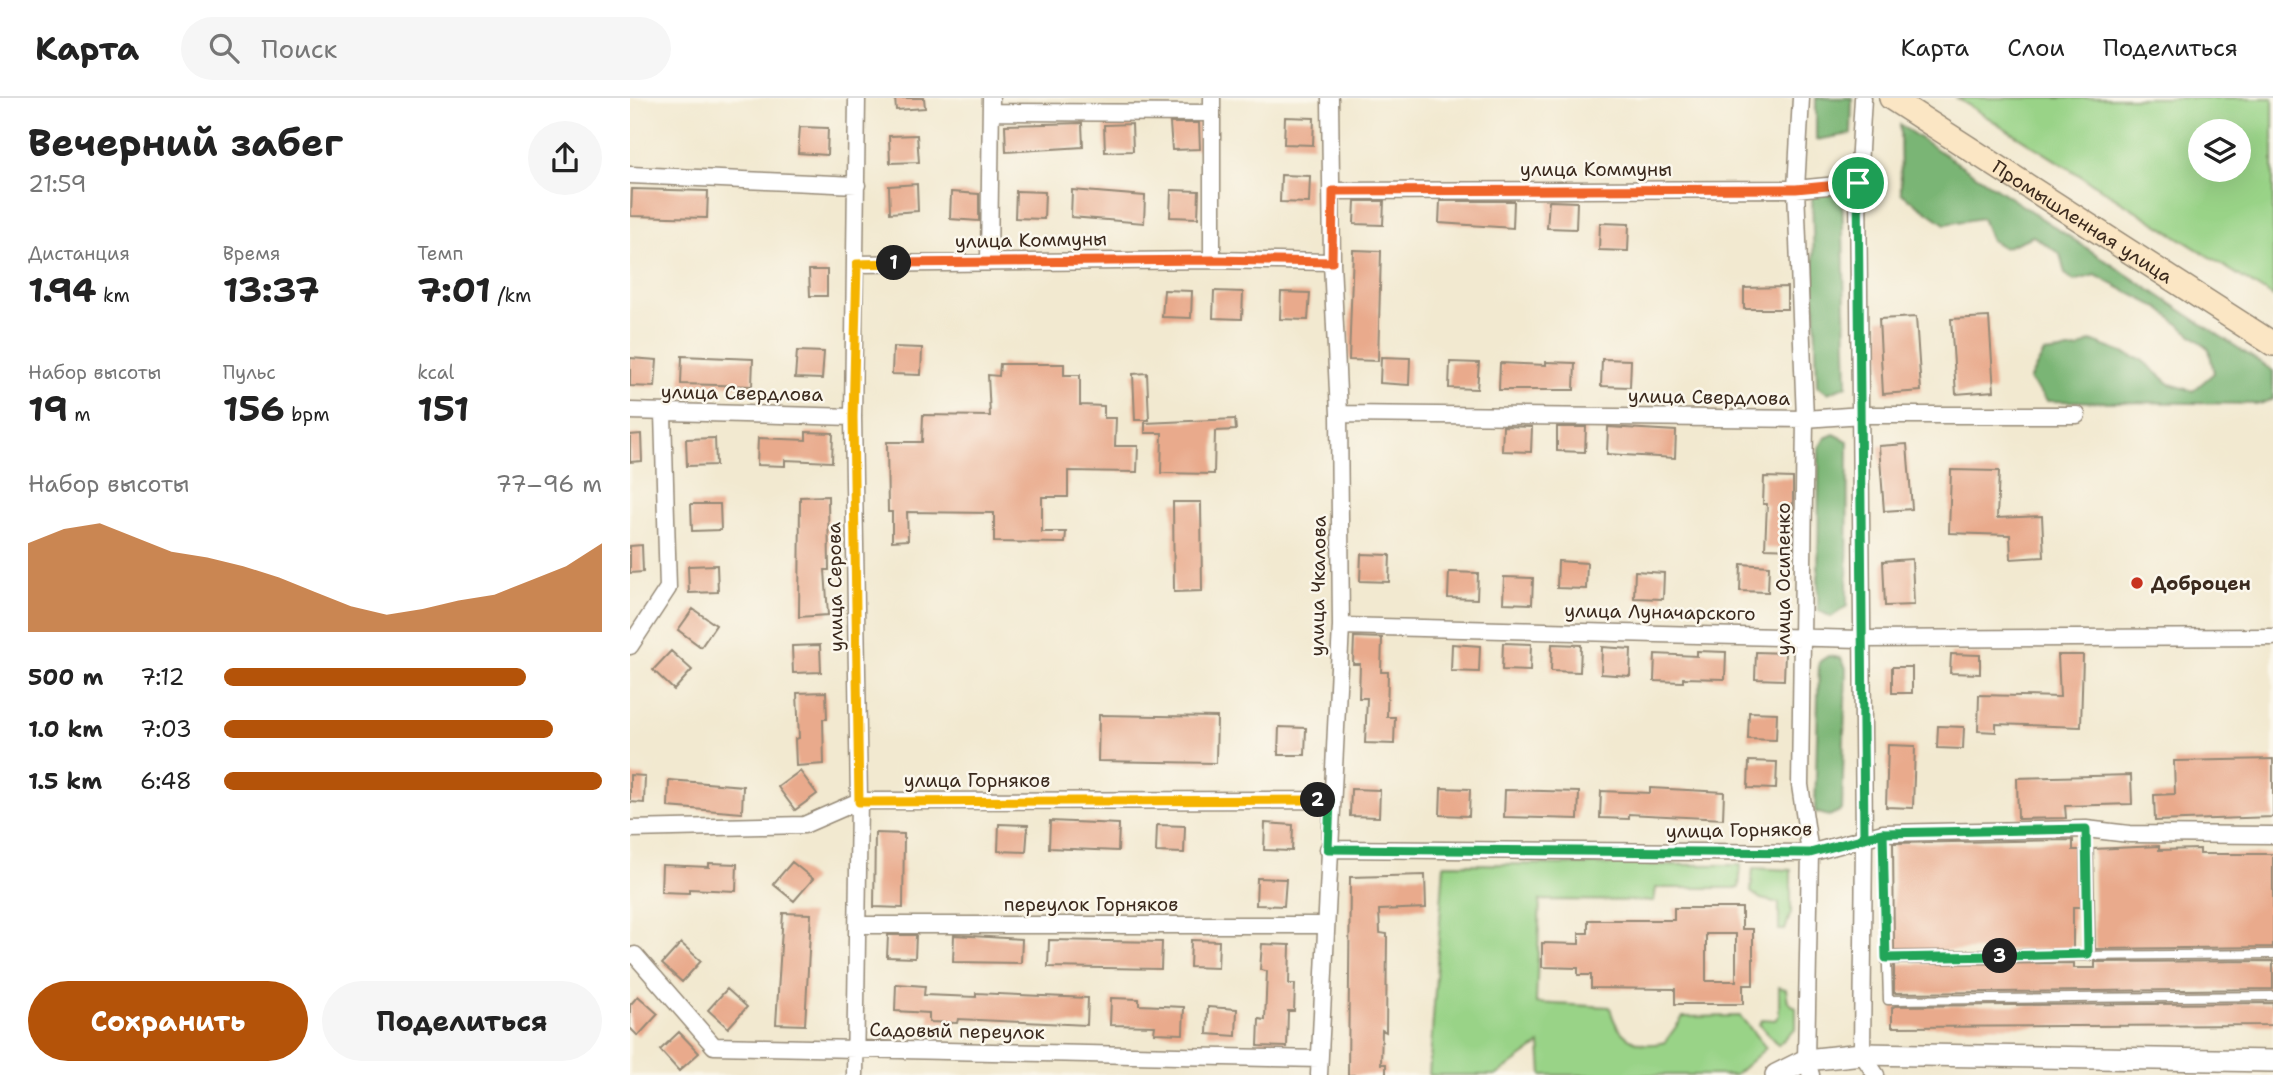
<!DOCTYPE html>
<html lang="ru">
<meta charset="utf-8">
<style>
body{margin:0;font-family:"Shantell Sans",sans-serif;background:#f6f6f6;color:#222;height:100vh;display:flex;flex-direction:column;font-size:26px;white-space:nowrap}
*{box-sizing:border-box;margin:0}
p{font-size:23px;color:#767676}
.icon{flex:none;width:38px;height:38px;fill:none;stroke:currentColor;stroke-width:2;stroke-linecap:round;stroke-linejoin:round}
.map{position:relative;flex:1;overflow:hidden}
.details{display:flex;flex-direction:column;background:#fff;width:630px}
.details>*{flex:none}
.tools{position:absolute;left:1558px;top:21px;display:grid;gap:14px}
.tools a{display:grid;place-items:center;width:63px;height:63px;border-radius:50%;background:#fff;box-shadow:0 7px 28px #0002;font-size:35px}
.pin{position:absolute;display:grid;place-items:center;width:60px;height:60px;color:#fff;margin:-30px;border:4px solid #fff;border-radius:50%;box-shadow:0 2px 7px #0007}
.km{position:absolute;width:35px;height:35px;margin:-18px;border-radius:50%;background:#222;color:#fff;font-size:19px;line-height:35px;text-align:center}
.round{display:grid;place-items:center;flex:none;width:74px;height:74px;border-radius:37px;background:#f6f6f6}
.head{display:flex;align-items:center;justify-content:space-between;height:119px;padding:0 28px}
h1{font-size:38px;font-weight:700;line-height:52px}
.stats{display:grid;grid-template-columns:repeat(3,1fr);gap:10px;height:119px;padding:7px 28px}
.stats div{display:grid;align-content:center}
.stats b{font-size:35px;font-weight:700}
.stats small{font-size:19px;font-weight:400}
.stats p{font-size:19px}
.chart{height:196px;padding:14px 28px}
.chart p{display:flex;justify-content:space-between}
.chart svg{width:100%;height:126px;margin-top:7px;fill:#b45309;opacity:.7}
.primary-button{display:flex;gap:14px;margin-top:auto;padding:14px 28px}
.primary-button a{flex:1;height:80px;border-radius:42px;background:#b45309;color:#fff;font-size:28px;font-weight:700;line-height:80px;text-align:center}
.primary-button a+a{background:#f6f6f6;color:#222}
ul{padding:0 28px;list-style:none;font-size:23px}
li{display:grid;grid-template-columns:112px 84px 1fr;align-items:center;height:52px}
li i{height:18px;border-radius:9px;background:#b45309}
header{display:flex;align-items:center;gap:42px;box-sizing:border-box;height:98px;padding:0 35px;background:#fff;border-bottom:2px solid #e0e0e0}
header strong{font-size:33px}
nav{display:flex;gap:38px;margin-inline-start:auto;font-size:24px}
.search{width:490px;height:63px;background:#f6f6f6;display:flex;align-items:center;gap:18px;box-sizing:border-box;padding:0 24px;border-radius:38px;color:#767676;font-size:26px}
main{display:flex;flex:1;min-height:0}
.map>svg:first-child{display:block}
</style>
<header>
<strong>Карта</strong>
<div class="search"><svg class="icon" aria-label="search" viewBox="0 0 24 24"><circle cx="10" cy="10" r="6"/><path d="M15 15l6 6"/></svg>Поиск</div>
<nav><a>Карта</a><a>Слои</a><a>Поделиться</a></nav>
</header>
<main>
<section class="details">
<div class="head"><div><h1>Вечерний забег</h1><p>21:59</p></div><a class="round"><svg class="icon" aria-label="share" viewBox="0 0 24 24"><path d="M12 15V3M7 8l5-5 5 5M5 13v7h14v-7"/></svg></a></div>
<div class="stats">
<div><p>Дистанция</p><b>1.94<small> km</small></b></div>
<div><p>Время</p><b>13:37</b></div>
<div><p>Темп</p><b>7:01<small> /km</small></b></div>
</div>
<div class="stats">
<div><p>Набор высоты</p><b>19<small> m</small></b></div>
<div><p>Пульс</p><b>156<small> bpm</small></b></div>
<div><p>kcal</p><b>151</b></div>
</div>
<div class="chart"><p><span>Набор высоты</span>77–96 m</p>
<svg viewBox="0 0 160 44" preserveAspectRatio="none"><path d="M0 44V13L10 8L20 6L30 11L40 16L50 18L60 21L70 25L80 30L90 35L100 38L110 36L120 33L130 31L140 26L150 21L160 13V44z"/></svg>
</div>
<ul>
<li><b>500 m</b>7:12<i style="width:80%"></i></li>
<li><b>1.0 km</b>7:03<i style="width:87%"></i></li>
<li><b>1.5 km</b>6:48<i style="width:100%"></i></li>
</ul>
<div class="primary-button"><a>Сохранить</a><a>Поделиться</a></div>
</section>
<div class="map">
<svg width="1643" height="977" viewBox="0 0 1643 977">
<rect width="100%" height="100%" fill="#fbf7ec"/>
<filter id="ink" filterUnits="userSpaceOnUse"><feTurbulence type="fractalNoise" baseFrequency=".0143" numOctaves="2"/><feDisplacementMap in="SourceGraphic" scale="14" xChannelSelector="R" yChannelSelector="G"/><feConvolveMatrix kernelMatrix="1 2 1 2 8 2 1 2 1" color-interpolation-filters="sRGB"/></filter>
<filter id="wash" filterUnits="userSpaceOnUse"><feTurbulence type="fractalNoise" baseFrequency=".00686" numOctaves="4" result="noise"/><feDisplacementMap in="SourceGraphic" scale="28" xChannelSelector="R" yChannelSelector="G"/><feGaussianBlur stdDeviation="1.57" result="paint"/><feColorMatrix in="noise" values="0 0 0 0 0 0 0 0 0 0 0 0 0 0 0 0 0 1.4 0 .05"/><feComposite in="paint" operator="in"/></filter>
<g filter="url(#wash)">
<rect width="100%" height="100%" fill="#f2e9d0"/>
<path fill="#99d387" stroke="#6a7e52" stroke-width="2" fill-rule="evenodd" d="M1327 0H1643V199ZM1570 33H1608V72H1570Z
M814 766 1111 767 1109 790H1026L1024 803 910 802 906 905 980 909C986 938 1007 952 1035 944L1053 919 1110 918 1136 950 1105 977H912L910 946 867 977H799Z
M1123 770 1161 772V814L1155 832H1149V805L1131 801 1121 794Z
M1149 889 1156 891 1158 904 1166 910V930L1148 947 1129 926 1133 921 1145 922 1149 917Z"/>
<path fill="#7ab574" stroke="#5a7049" stroke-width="2" d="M1186 0H1222L1221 36 1186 42Z
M1270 27 1643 273V301L1630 306 1417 303 1399 282 1414 255 1448 251 1461 243 1512 262 1540 286 1563 293 1584 275 1579 251 1529 210 1465 177 1444 183 1435 176 1430 156 1403 138 1374 150 1361 142 1352 120 1315 126 1271 95Z
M1212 93 1217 287 1198 295 1187 288 1182 95Z
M1204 336 1218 343 1217 508 1201 519 1188 512 1189 350 1195 340Z
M1198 558 1211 560 1216 570 1212 712 1199 718 1185 714 1189 564Z"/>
<g id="blocks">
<path fill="#e9aa8c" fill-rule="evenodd" d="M265 0H294L295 10 266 12Z
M655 19 684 20 683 47 654 46Z
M452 25 453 49 376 54 375 27Z
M540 25H569L570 51 542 52Z
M502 26 503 53 475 54 474 27Z
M170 29 198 30 197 57 168 55Z
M287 37 289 64 260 65 259 38Z
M651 77 680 78 679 105 650 104Z
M287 86 288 113 260 115 259 88Z
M2 91 78 93 77 120 1 118Z
M442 92 515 98 514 125 441 119Z
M541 92 569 93 568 120 540 119Z
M386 93 415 94 414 121 385 120Z
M321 94 349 96V123L320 121Z
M725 103H754L753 127 724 126Z
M810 103H884L883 130 809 125Z
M919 103 947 104 946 131 917 130Z
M970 125 999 126 998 153 969 152Z
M723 152 751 153 748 263 719 262Z
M179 172H197V198H180Z
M1157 189V211H1114V190Z
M534 192 562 193 561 220 532 219Z
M584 193 613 194 612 221 583 220Z
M651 194 680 195 678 222 650 221Z
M1286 219 1291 293 1253 296 1249 221Z
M1359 219 1364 293 1326 296 1321 221Z
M263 249 292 250 291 277 262 276Z
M167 253 194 254 192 281 165 280Z
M52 258 123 261 122 288 51 286Z
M751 259 780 260 779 287 750 285Z
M0 260 27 262 25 289 0 288Z
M972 261 1001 262 1000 289 971 288Z
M820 264 849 265 847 291 819 290Z
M916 264 945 265 944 292H869L870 265 916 267Z
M370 266H434V277H450V307L474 308V320H486L485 348H508L507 374 438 373V399H412V434H436L435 445 364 444V415L277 414 278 442 262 443V414H258L257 344H292L293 317 360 318 358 277 369 278Z
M517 275 519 322H505L503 276Z
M605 321 606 332 585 333 584 376 531 375 532 335H515V325Z
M873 328 902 329 901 354 872 353Z
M927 329H956L955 354 927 353Z
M978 329 1046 333 1045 360 977 356Z
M176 334 203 335 202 364 155 362V368L127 367 128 340 176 342Z
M11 336 12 363 0 364V337Z
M85 340 86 367 57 368 56 341Z
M1277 346 1282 411 1254 413 1249 348Z
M1321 372 1369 373 1367 420 1412 418 1414 459 1381 461 1380 437 1319 435Z
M1134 379 1163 380V451L1135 450 1137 406H1133Z
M198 398 199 472H195L198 517 169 519 170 399Z
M543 404H571L572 493 544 494Z
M61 406H90L91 432 62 433Z
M12 447 13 474 0 475V448Z
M731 456 760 457 759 484 730 483Z
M1282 461 1284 507 1255 508 1253 463Z
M928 463 957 465 956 491 927 490Z
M1111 466 1139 468 1138 494 1110 493Z
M87 467 88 494 59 495 58 468Z
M1005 473 1034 475 1033 501 1004 500Z
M819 474 848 475 847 501 818 500Z
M874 479 903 480 902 506 873 505Z
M63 511 86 527 71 549 48 532Z
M724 539 752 540 751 574H758L757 619H765L764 646 735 645 737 600H729L730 566H723Z
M873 545 901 546 900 573 872 572Z
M822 546 850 548 849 574 821 573Z
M922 546 951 547 950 574 921 573Z
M190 547 191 574 163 575 162 548Z
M972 549 1001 551 1000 578 971 576Z
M41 553 62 572 44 592 23 572Z
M1067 553 1096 554 1095 581 1053 580V584L1024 583 1025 556 1067 558Z
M1126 554 1155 555 1154 582 1125 581Z
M1321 556 1350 557V576L1320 575Z
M1428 557H1453L1451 629 1366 626V634L1348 633 1349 597 1430 599Z
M1262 569H1282V595H1262Z
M196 594 197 621H193L194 666 166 668 165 641 169 640 167 595Z
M1119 614 1147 615 1146 642 1118 641Z
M469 617 587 619 586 665 468 663Z
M1308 628 1334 629 1333 651 1307 650Z
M649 629 676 630 675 657H648Z
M1258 647 1285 648 1283 710 1256 709Z
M1643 661V719L1525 723 1524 697 1545 696 1544 663Z
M1119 663 1147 664 1146 691 1118 690Z
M170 673 187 696 165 712 148 689Z
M0 677 15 678 14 705 0 704Z
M1501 677 1502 706 1435 708 1436 720 1388 721 1387 680Z
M39 682 113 688 112 715 38 709Z
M811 690 840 691 839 718 810 717Z
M1020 690 1094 694 1093 721 999 716V721L970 720 971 693 1020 695Z
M721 691 750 692 749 719 720 718Z
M875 692 949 694 948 721 874 719Z
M420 723 489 726 488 753 419 750Z
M635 725 663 727 662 753 634 752Z
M369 726 398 727 396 754 368 753Z
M527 727 555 728 554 755 526 754Z
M245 735 274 736 273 810 244 809Z
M1443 742V752H1450L1451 809H1443V851L1264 853 1263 745Z
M1529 748V752L1570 751V756H1643V849L1465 851 1463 751Z
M162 764 183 781 164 803 143 786Z
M79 765 107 766 106 793 59 791V795L31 794 32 767 79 769Z
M795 777 796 810 749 812 750 835 757 836 756 934 752 932 751 966H756V977H718L720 779Z
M627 780 656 781 654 808 626 807Z
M1044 810H1112V831H1123V887H1113V906H1045V891L961 890V877H948V870L912 869V845L949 846V835H958V822H1044ZM1076 836H1106V883H1076Z
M153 815 181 816 175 927 146 926Z
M258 837H286L285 860 257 859Z
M324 837 392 841 391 865 323 864Z
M419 842 532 844 531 871 418 869Z
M561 842 589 843 588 870 560 869Z
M51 845 71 863 52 884 32 866Z
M632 846 660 847 659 886H665L664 913H658L657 949 628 948 629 921 635 922 637 873 630 872Z
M1643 863V891L1264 895V866L1444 865V870H1465V864Z
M266 886 295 888 294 897 346 899V895L458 900 457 927 328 921 327 925 299 924V915L265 913Z
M97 891 117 909 98 930 78 912Z
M8 898 28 916 8 938 0 930V907Z
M481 900 509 901V907L554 909 553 936 524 935 525 928 480 927Z
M1643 905V927L1262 929V910L1265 908Z
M578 909 607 911 606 938 577 936Z
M49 934 69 955 49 973 30 952Z"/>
</g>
</g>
<g filter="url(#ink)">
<use href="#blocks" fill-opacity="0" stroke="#968a77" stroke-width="2"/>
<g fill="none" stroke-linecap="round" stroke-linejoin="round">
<g stroke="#968a77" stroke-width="11">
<path id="service" d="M1456 731 1458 856
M1253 735 1258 902 1643 898
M1256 860 1643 856"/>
</g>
<g stroke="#968a77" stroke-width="19">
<path id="minor" d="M1171 0 1166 91 1175 321 1170 687 1180 755 1176 962 1181 977
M1233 0 1228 85 1234 739 1232 956 1246 977
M362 14 582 15
M0 77 227 87
M703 93 1166 91 1228 85
M582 162V0
M359 163 361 0
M227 166 582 162 702 164
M0 313 223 319
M709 316 1175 321 1232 317H1447
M711 528 1231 541 1643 539
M0 548 38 490 33 315
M0 731 174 727 229 703 700 702
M698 751 1180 755 1253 735 1456 731 1499 736 1643 737
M228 827H695
M5 857 84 948 689 961
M225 977 229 703 223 319 227 0
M689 977 711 528 709 316 702 164 700 0"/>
</g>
<g stroke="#968a77" stroke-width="24">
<path id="tertiary" d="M1146 977 1176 962 1232 956 1643 963"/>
</g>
<g stroke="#968a77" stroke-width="26">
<g id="secondary">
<path id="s1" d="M1261 0 1643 246"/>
</g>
</g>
<use href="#service" stroke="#fff" stroke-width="8"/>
<use href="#minor" stroke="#fff" stroke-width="16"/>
<use href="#tertiary" stroke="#fff" stroke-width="21"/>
<use href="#secondary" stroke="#fbe6c4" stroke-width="23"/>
</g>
</g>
<g fill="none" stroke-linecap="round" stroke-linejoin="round" filter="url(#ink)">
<g stroke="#fff" stroke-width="14">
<path id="split-1" d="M264 165 582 162 702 164 703 93 1166 91 1228 85"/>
</g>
<g stroke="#fff" stroke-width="14">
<path id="split-2" d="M264 165 227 166 223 319 229 704 688 702"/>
</g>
<g stroke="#fff" stroke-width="14">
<path id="split-3" d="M688 702H700L698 751 1180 755 1253 735 1456 731 1458 856 1370 858"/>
</g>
<g stroke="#fff" stroke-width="14">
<path id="split-4" d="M1228 85 1234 739 1253 735 1256 860 1370 858"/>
</g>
<use href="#split-1" stroke="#f0652b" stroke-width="9"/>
<use href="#split-2" stroke="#f5b400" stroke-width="9"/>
<use href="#split-3" stroke="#22a559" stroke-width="9"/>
<use href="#split-4" stroke="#22a559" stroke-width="9"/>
</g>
<circle fill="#c8321e" stroke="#fbf7ec" stroke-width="2.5" cx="1507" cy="485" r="7"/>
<g text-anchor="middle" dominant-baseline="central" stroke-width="5" stroke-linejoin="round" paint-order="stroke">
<g font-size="19" fill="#3b2a1e" stroke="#fbf7ec">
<text x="966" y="71">улица Коммуны</text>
<text stroke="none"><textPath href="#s1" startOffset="228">Промышленная улица</textPath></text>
<text transform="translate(401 142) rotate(-1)">улица Коммуны</text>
<text transform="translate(112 295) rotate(1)">улица Свердлова</text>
<text transform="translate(1079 299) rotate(1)">улица Свердлова</text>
<text transform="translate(1153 481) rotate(-90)">улица Осипенко</text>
<text transform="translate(688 488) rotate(-89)">улица Чкалова</text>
<text transform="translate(205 489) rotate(-91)">улица Серова</text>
<text transform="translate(1030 514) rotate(1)">улица Луначарского</text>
<text x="347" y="682">улица Горняков</text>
<text transform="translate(1109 732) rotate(-1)">улица Горняков</text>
<text x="461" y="806">переулок Горняков</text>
<text transform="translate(327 933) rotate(1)">Садовый переулок</text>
</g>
<g font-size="19" font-weight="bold" fill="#3b2a1e" stroke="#fbf7ec" text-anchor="start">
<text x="1521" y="485">Доброцен</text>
</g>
</g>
</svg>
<div class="tools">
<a><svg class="icon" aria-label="layers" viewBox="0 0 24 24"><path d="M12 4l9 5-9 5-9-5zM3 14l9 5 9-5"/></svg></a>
</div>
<div class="pin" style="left:1228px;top:85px;background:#1e9e55"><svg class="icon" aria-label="arrive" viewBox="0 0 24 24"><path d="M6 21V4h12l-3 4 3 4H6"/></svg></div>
<b class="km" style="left:264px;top:165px">1</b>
<b class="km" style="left:688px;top:702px">2</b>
<b class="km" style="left:1370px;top:858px">3</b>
</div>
</main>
